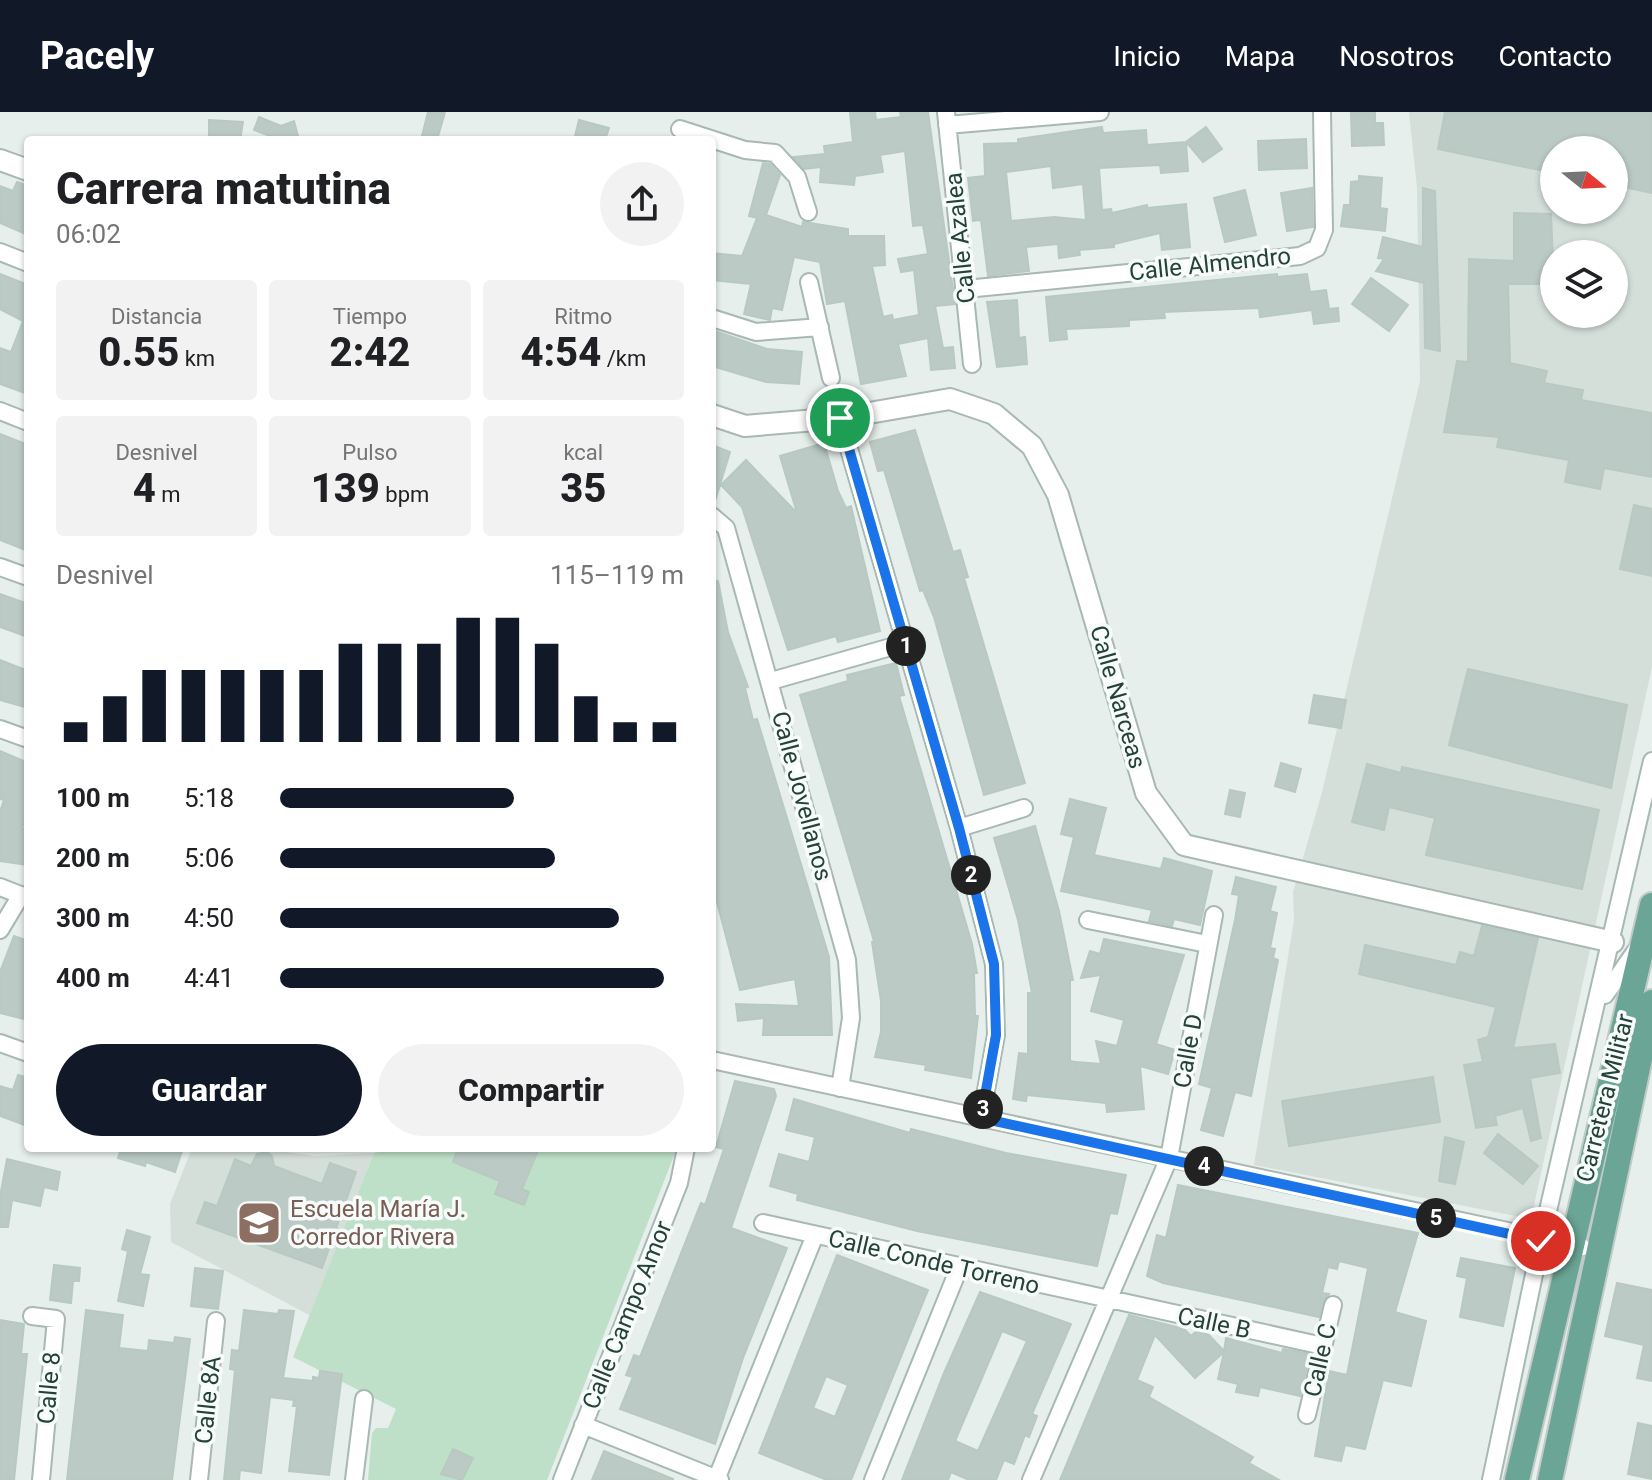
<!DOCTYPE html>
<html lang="es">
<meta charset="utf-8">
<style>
body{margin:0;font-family:Roboto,sans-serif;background:#f2f2f2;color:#202124;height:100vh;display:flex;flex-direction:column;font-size:30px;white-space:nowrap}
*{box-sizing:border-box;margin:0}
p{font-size:26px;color:#757577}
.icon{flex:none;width:44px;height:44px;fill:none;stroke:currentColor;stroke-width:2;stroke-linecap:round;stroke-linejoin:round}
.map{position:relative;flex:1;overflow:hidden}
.drawer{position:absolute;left:24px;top:24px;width:692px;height:1016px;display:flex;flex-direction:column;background:#fff;border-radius:8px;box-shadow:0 2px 6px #0004}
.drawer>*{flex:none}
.needle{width:52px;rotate:108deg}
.fabs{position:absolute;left:1540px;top:24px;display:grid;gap:16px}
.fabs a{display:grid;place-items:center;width:88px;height:88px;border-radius:50%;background:#fff;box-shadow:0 2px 6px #0004;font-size:40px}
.pin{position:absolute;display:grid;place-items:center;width:68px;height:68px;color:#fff;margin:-34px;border:4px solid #fff;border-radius:50%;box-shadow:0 2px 8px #0007}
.km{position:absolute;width:40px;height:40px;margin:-20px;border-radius:50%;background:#222;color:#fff;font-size:22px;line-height:40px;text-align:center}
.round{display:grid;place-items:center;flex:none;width:84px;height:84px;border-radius:42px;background:#f2f2f2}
.summary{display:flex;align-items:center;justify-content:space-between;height:136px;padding:0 32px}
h1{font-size:44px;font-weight:800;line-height:60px}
.stats{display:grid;grid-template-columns:repeat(3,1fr);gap:12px;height:136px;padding:8px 32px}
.stats div{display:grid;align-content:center;border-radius:8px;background:#f2f2f2;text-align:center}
.stats b{font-size:40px;font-weight:800}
.stats small{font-size:22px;font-weight:400}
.stats p{font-size:22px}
.chart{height:224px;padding:16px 32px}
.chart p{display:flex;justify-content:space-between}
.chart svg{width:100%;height:144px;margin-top:8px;stroke:#111827;stroke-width:6}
.action{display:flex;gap:16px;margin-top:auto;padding:16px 32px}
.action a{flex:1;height:92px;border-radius:48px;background:#111827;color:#fff;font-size:32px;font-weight:800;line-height:92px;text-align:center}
.action a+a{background:#f2f2f2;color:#202124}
ul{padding:0 32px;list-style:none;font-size:26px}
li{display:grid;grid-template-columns:128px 96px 1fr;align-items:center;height:60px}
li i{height:20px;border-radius:10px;background:#111827}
header{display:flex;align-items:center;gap:48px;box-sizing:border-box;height:112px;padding:0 40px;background:#111827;color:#fff}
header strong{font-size:38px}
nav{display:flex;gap:44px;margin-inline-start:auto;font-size:28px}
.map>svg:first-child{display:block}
</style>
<header>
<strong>Pacely</strong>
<nav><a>Inicio</a><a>Mapa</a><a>Nosotros</a><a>Contacto</a></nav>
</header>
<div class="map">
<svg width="1652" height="1368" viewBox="0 0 1652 1368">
<rect width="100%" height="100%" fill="#e6efeb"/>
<path fill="#d4dfda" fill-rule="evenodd" d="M1409 0H1652V555L1531 1107 1254 1053 1294 808 1293 780 1321 684 1420 269 1417 76ZM1554 38H1614V98H1554ZM1554 142H1614V202H1554Z
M192 1036H255L316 1044 374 1041 311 1204 171 1130 170 1092Z"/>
<path fill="#bfe0c8" d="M400 1036H677L547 1368H368L372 1321 376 1316H388L396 1297 293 1245 374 1041Z"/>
<path fill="#bbcac4" stroke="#b8c9c2" stroke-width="2" fill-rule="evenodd" d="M428 0H445L437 28H421Z
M850 0H875L876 8 901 5 900 0H928L955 192 935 194 943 236 953 235 955 256 931 258 928 226 898 232 906 264 861 272 845 189 827 192 820 150 794 145 782 198 772 196 770 208 744 202 751 172 712 168V141L742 144 757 106 749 104 763 51 770 52 780 63 766 103 802 115 803 110 848 117V124H884L885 153 872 154 883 205 892 203 893 208 919 203 914 158 901 160 898 147 928 142 923 113 913 114 905 39 880 43 883 60 855 64 854 73 820 70 821 55 804 57 793 45 825 42 824 34 853 30Z
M1351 0H1375V11H1383L1384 33 1352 34Z
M1445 0H1652V81L1614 73V38H1554V61L1438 37Z
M259 5 281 14 294 9 298 24 280 28 254 18Z
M209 8 243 10 240 28 209 26Z
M579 8 609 16 605 28H574Z
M1102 15 1103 21 1146 18 1147 33 1186 30 1188 59 1161 61 1160 53 1099 56 1102 98 1111 97 1112 101 1147 93V96L1186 92 1190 135 1162 138 1160 121 1114 132V135L1079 138 1080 143 1059 146 1058 132 1026 135 1029 159 988 164 981 108 973 109 968 66 985 64 984 32 1018 31V27ZM1051 54 1053 76 1083 72 1086 108 1054 105 1011 109 1006 60Z
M1206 15 1222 37 1203 50 1186 30Z
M1306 27 1307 56 1259 58 1258 29Z
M1359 64 1382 66 1380 96 1387 97 1385 119 1341 114 1344 93H1350L1351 70 1359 69Z
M17 70 28 74V123L0 111V74L13 79Z
M1312 76 1313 115 1287 119 1281 81Z
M1423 76 1435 79 1440 239 1425 236 1424 171 1376 159 1384 147 1378 146 1383 125 1423 135Z
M1245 78 1256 123 1225 130 1214 86Z
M1514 101 1551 102 1554 172H1508L1510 251 1547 259 1544 271 1583 278 1581 288 1652 301V365L1604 356 1600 377 1565 370 1569 348 1497 335 1499 325 1444 320 1457 249 1468 250 1469 147 1514 149Z
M0 162 28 173V282L0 272V236L11 240 23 209 0 197Z
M1277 162V165L1307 162 1310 180 1326 178 1329 197 1338 196 1339 209 1314 212 1312 198 1260 205 1259 196 1164 200 1165 206 1129 208V214L1066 217 1067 227 1050 229 1046 185Z
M1371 166 1408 193 1389 219 1352 192Z
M1017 188 1019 226 1025 225 1027 252 997 255 987 190Z
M712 218 767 237 802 240 799 272 766 270 712 254Z
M915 318 953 440 960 438 968 465 964 466 1025 671 984 683 934 505 923 478 920 479 884 358 878 359 870 330Z
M0 322 28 333V439L0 428Z
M824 331 838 379 846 396 851 394 880 519 838 530 836 524 788 538 742 395 721 373 746 348 797 401 780 344Z
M712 333 730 340 715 389H712Z
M1634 393 1652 397V464L1620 457Z
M718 469 728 520 748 575 745 576 753 608 757 607 829 845 832 923H763L764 906 738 909 736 892 799 894 795 867 740 878 717 790 712 758V603H715L712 590V470Z
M0 482 28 492V525L0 515Z
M0 548 28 559V596L0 588Z
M896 551 904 583 899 584 972 832 977 861H974L975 904H978L971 966 925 958 926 953 875 945 881 920V889L872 830 874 829 800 583 848 569 847 563Z
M1468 557 1627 593 1611 676 1449 633Z
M1314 583 1346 588 1341 616 1309 611Z
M0 639 28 651V700L22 716 28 718V753L0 749V700L4 688 0 687Z
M1281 651 1301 657 1295 680 1275 674Z
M1367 652 1401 661 1402 655 1599 698 1582 777 1426 743 1435 706 1389 695 1384 718 1352 710Z
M1230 678 1245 681 1240 705 1225 702Z
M1070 687 1106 696 1094 743 1161 757 1164 746 1212 759 1200 813 1174 807 1172 814 1149 809 1152 798 1061 779 1074 725 1061 722Z
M1035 714 1059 799 1073 868H1070V949L1076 950V955L1077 950 1101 952 1096 929 1117 934 1124 908 1091 899 1101 863 1081 866 1090 839 1100 842 1104 827 1184 843 1156 932 1175 938 1168 962 1140 954 1144 997 1107 1000 1106 991 1027 983 1026 989 1013 987 1019 941 1028 942V881H1032L1018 808 994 726Z
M1236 765 1276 775 1270 799 1277 801 1270 836 1275 837 1273 846 1278 848 1251 984 1235 980 1223 1024 1201 1018 1212 976 1199 972 1235 808 1239 783 1232 782Z
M1482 814 1538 826 1513 936 1555 932 1560 961 1530 966 1541 1026 1531 1029 1523 996 1495 1004 1497 1013 1476 1016 1464 953 1483 950 1478 928 1488 925 1496 895 1359 862 1365 833 1456 853 1460 840 1474 844Z
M14 824 28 829V908L0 901V860Z
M18 963 28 966 25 1013 0 1004V974L13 978Z
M1433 965 1440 1010 1289 1034 1282 989Z
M735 969 774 977 776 984 731 1116 787 1136 743 1246 715 1332 620 1297 633 1265 626 1263 634 1243 640 1245 701 1091 705 1093 724 1037 716 1035Z
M794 987 910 1021 911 1017 1006 1041 1126 1063 1117 1102 1110 1101 1097 1154 917 1119 797 1088 798 1082 770 1074 779 1042 809 1050 815 1025 786 1018Z
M1498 1022 1538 1054 1523 1072 1484 1041Z
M1445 1025 1464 1030 1455 1072 1439 1069Z
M113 1036H183L175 1060 146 1050 145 1054 118 1046 120 1040Z
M458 1036H539L522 1077 529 1080 524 1093 495 1082 500 1069 453 1050Z
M267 1040 272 1044 274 1054 322 1072 330 1051 356 1060 322 1156 197 1111 205 1090 217 1094 235 1047 251 1054 257 1042Z
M7 1047 60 1060 57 1078 44 1075 40 1094 12 1088 8 1115H0V1085Z
M1178 1073 1418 1121 1395 1200 1426 1209 1411 1274 1383 1268 1365 1337 1345 1333 1341 1349 1315 1344 1329 1259 1347 1263 1368 1156 1339 1149 1337 1157 1328 1155 1322 1181 1329 1182 1319 1205 1163 1171 1147 1164 1157 1123 1166 1126Z
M127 1118 150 1125 140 1162 149 1163 143 1194 118 1189 128 1139 122 1137Z
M837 1143 928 1178 851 1368H827L759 1341ZM826 1264 848 1273 835 1305 813 1296Z
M1461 1146 1515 1156 1503 1214 1460 1205 1467 1166 1457 1164Z
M54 1153 80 1156 79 1169H73L71 1191 50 1188Z
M195 1156 223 1159 218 1197 191 1194Z
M1617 1171 1652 1178V1269L1637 1266 1644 1233 1605 1224Z
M980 1180 1071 1212 1032 1302 1037 1304 1029 1325 1025 1323 1014 1352 1004 1348 996 1368H969L951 1360 948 1368H902L944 1261ZM1002 1219 1027 1229 978 1339 955 1329Z
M86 1198 123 1203 119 1236 148 1239 149 1228 174 1231 175 1225 190 1227 172 1368H67Z
M244 1198 278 1202 279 1198 294 1199 283 1266 313 1269V1265L319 1266 320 1259 342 1262 329 1363 289 1359 297 1294H293L294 1288 270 1285 261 1361 240 1358 239 1368H224L235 1258 230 1257 232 1238 239 1239Z
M1129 1203 1184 1217 1191 1224 1198 1218 1205 1219 1224 1239 1226 1226 1282 1241 1283 1237 1310 1242 1300 1284 1260 1275 1258 1284 1236 1280 1238 1272 1218 1267 1224 1240 1195 1266 1155 1223 1137 1268 1153 1275 1149 1285 1253 1345 1249 1351 1279 1368H1060Z
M0 1208 24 1212 21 1242H27L14 1368H0Z
M1638 1311 1652 1314V1367L1628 1362Z
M453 1337 473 1346 462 1368 441 1362Z
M604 1339 673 1367V1368H592Z"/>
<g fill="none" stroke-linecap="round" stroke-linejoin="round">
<g stroke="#a8b8b2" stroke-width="20">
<path id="minor" d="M946 0 972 252
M947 13 1100 0
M680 17 745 38 775 41 797 65 808 100
M0 140 28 151
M809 170 831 266
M966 177 1300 144 1317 136 1324 118 1322 0
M712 206 756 220 820 215
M0 299 28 310
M840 306 959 716 994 852 996 923 981 1006
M712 404 726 416 847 848 851 906 840 976
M0 455 28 465
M771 569 905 531
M0 617 28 627
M959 716 1024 696
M0 775 28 786
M1088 808 1207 832
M0 818 21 783
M1605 883 1637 837
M0 931 28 941
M712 948 1582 1135
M763 1111 1323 1234
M32 1204 56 1207 41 1368
M1307 1303 1333 1193
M583 1313 720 1368
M199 1368 216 1209
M354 1368 364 1287
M562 1368 679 1071 686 1036
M716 1368 815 1123
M873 1368 959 1156
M1031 1368 1169 1046 1214 803
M1491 1368 1541 1129 1652 649"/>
</g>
<g stroke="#a8b8b2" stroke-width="24">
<path id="tertiary" d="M0 48 28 58
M712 303 745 314 840 306 950 287 994 302 1032 334 1058 383 1146 681 1184 733 1613 830"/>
</g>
<g stroke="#c2cac8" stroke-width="28">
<path id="primary" d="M1517 1368 1652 793
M1550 1368 1652 890"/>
</g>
<use href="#minor" stroke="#fff" stroke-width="16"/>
<use href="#tertiary" stroke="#fff" stroke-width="20"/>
<use href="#primary" stroke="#6aa596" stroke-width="24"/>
</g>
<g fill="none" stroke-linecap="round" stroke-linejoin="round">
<g stroke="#fff" stroke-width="16">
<path id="route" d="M840 306 959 716 994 852 996 923 981 1006 1541 1129"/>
</g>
<use href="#route" stroke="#1a73e8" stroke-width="10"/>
</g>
<defs>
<g id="school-square" transform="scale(2.3)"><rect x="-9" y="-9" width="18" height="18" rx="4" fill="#8d6e63" stroke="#f7fbf9"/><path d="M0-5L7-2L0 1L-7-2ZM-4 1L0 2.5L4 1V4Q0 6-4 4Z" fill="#fff"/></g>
</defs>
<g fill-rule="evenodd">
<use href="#school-square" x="259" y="1111"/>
</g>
<g text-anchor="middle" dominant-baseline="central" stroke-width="7" stroke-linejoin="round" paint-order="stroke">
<g font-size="24" fill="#24423a" stroke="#f7fbf9">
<text transform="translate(960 126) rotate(-96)">Calle Azalea</text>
<text transform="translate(1210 152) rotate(-6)">Calle Almendro</text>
<text transform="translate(1118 585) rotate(74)">Calle Narceas</text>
<text transform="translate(802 684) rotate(75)">Calle Jovellanos</text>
<text transform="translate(1188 939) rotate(-80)">Calle D</text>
<text transform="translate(1605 986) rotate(-76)">Carretera Militar</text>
<text transform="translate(934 1150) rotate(13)">Calle Conde Torreno</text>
<text transform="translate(627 1203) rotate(-68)">Calle Campo Amor</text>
<text transform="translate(1214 1211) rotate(12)">Calle B</text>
<text transform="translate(1320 1248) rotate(-77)">Calle C</text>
<text transform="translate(49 1276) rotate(-85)">Calle 8</text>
<text transform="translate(208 1288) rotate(-84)">Calle 8A</text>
</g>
<g font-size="24" fill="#785e54" stroke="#f7fbf9" text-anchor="start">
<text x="290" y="1097">Escuela María J.<tspan x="290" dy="28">Corredor Rivera</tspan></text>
</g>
</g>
</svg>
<div class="fabs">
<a><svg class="needle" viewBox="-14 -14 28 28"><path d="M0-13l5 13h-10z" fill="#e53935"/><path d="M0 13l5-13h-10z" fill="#757577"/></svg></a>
<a><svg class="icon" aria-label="layers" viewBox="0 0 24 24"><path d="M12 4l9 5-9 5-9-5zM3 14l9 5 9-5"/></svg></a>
</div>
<div class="pin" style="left:840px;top:306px;background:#1e9e55"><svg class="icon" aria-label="arrive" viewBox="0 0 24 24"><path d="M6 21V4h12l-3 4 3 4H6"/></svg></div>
<div class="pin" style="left:1541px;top:1129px;background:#d93025"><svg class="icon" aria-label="check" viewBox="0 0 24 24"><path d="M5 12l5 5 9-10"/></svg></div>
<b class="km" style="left:906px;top:534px">1</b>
<b class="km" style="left:971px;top:763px">2</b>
<b class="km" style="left:983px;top:997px">3</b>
<b class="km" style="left:1204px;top:1054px">4</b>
<b class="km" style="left:1436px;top:1106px">5</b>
<section class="drawer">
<div class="summary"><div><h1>Carrera matutina</h1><p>06:02</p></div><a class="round"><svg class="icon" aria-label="share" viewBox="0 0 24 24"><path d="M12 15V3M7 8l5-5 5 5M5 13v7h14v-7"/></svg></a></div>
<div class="stats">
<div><p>Distancia</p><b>0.55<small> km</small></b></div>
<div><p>Tiempo</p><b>2:42</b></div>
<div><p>Ritmo</p><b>4:54<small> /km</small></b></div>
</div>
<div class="stats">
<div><p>Desnivel</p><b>4<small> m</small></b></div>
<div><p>Pulso</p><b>139<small> bpm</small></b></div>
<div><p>kcal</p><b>35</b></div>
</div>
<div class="chart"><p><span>Desnivel</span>115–119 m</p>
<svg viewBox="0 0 160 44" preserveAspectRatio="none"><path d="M5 44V38M15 44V30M25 44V22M35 44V22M45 44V22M55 44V22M65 44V22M75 44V14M85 44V14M95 44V14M105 44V6M115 44V6M125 44V14M135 44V30M145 44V38M155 44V38"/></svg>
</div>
<ul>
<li><b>100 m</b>5:18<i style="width:58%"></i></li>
<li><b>200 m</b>5:06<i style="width:68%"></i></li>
<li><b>300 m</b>4:50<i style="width:84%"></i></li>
<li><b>400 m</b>4:41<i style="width:95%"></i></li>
</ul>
<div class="action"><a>Guardar</a><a>Compartir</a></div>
</section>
</div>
